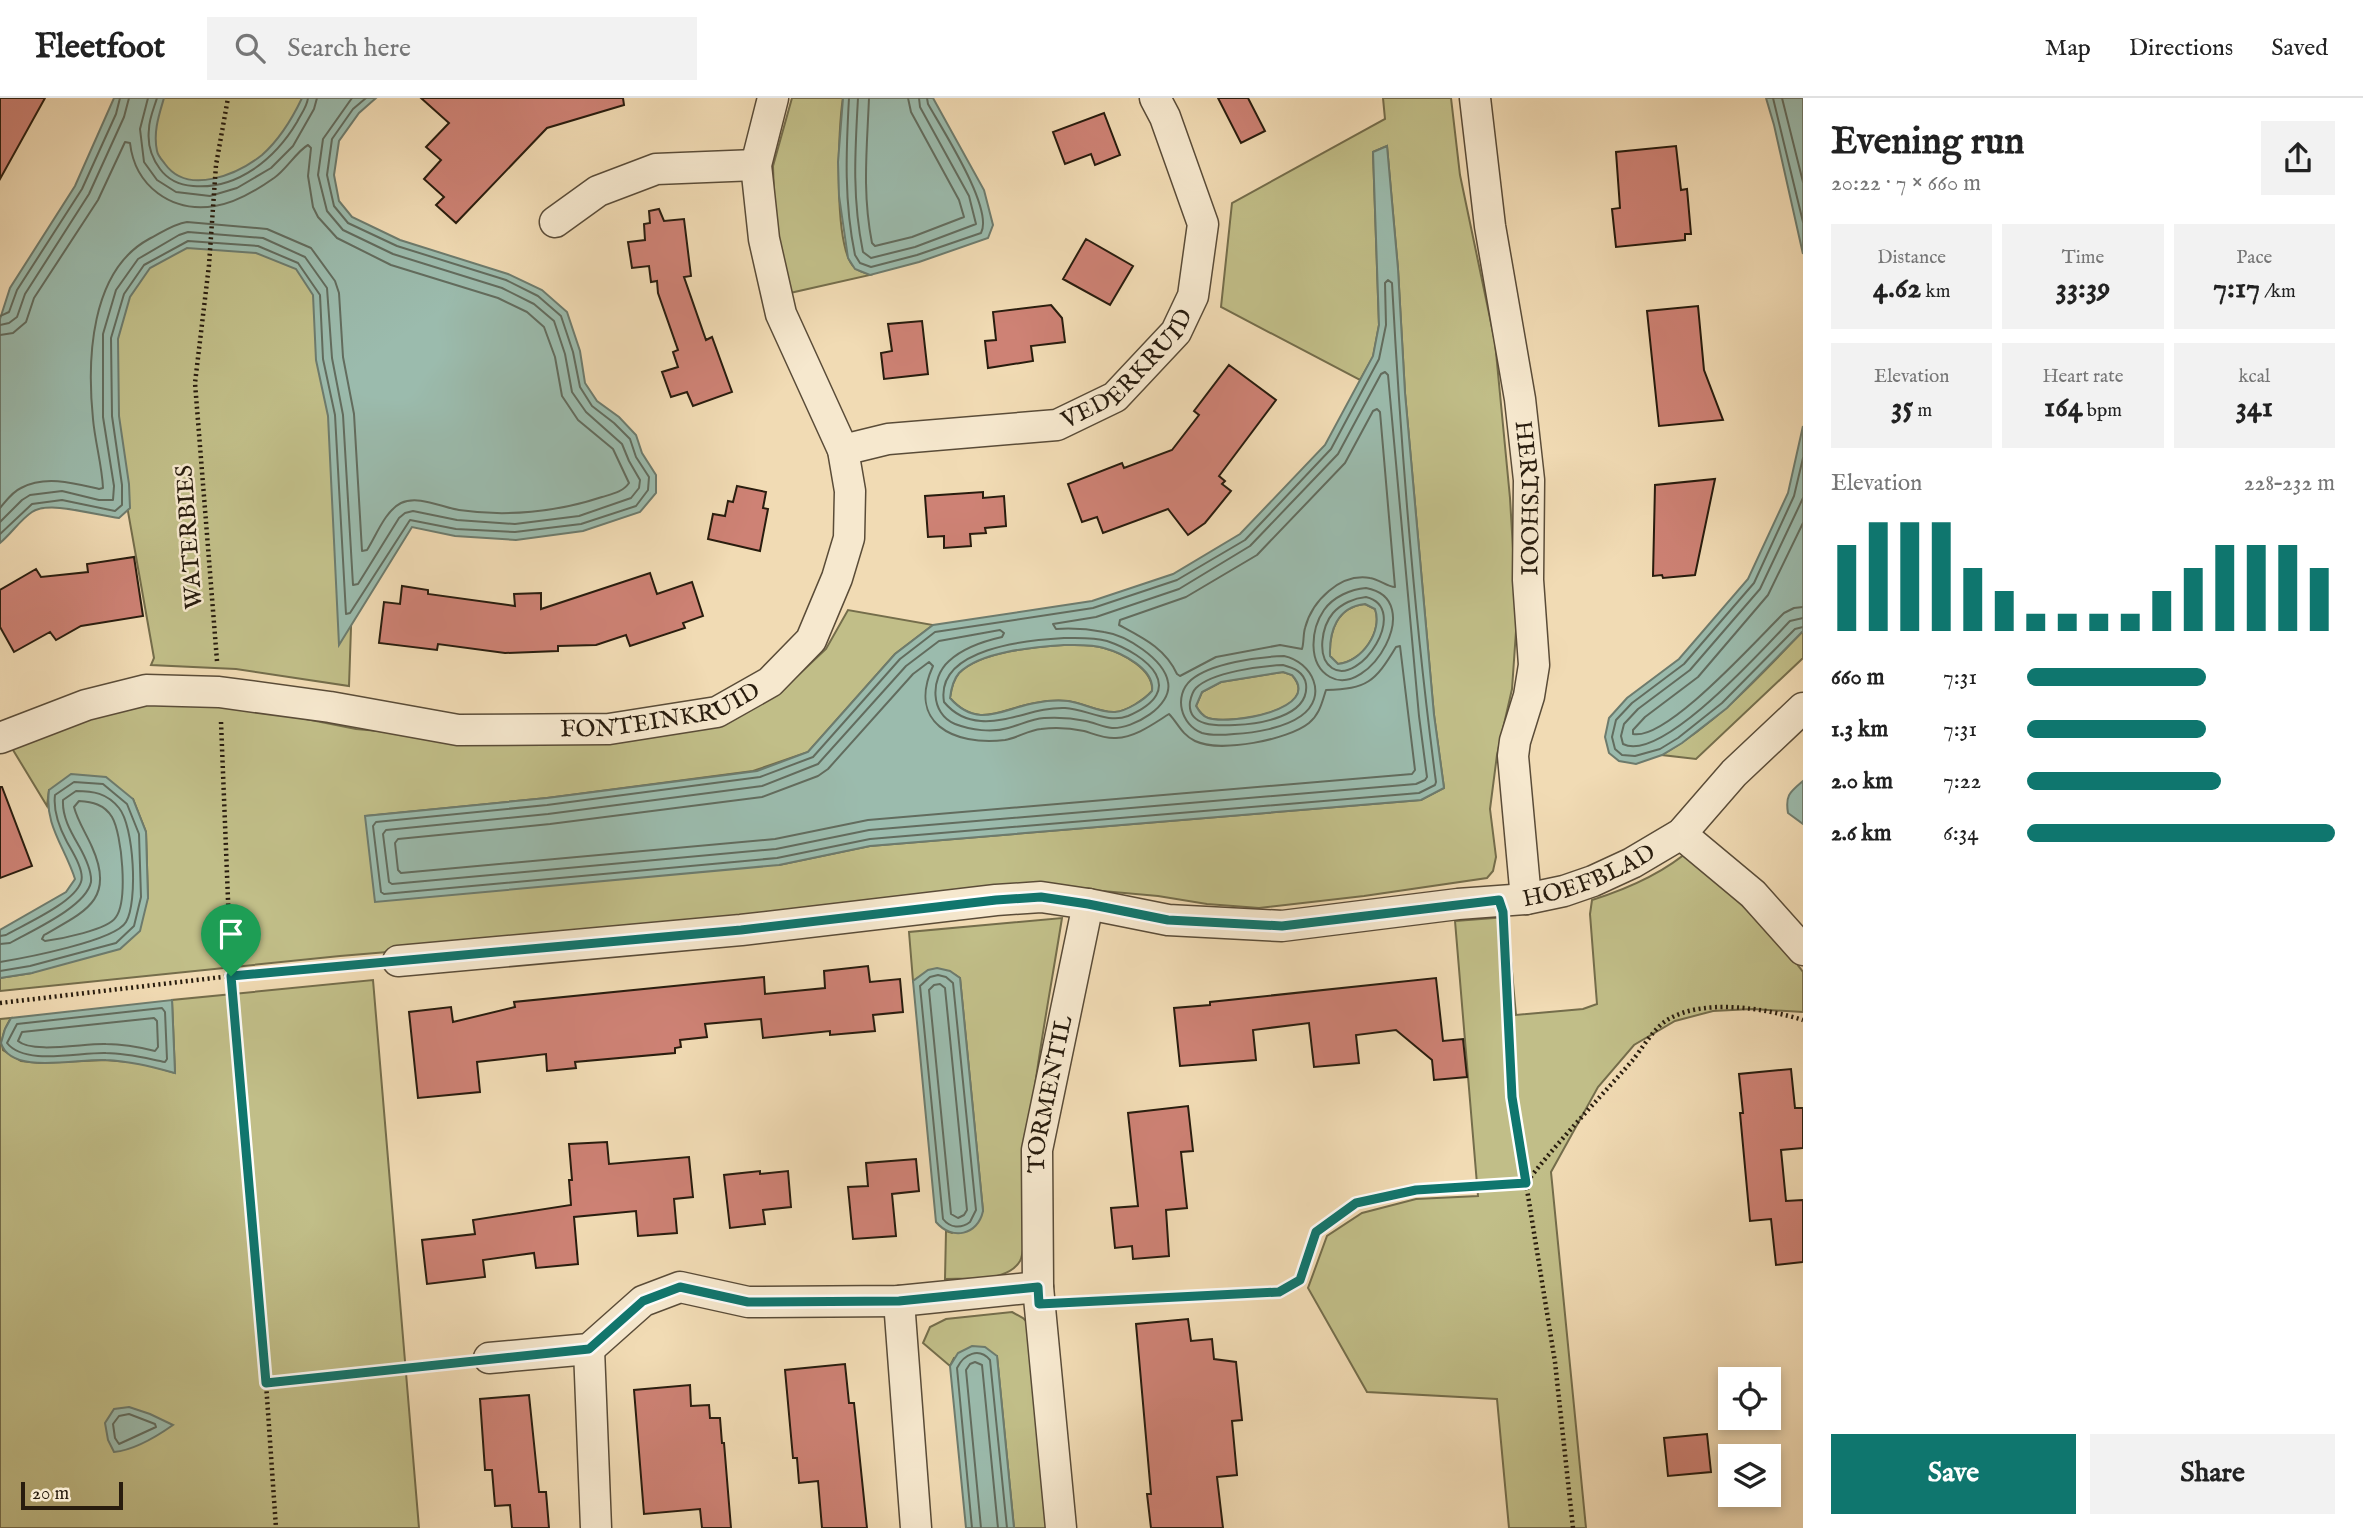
<!DOCTYPE html>
<meta charset="utf-8">
<style>
body{margin:0;font-family:"IM FELL English",serif;background:#f2f2f2;color:#222;height:100vh;display:flex;flex-direction:column;font-size:26px;white-space:nowrap}
*{box-sizing:border-box;margin:0}
p{font-size:23px;color:#767676}
.icon{flex:none;width:38px;height:38px;fill:none;stroke:currentColor;stroke-width:2;stroke-linecap:round;stroke-linejoin:round}
.map{position:relative;flex:1;overflow:hidden}
.drawer{display:flex;flex-direction:column;background:#fff;width:560px}
.drawer>*{flex:none}
.buttons{position:absolute;left:1718px;top:1269px;display:grid;gap:14px}
.buttons a{display:grid;place-items:center;width:63px;height:63px;border-radius:0px;background:#fff;box-shadow:0 4px 10px #0003;font-size:35px}
.scale{position:absolute;left:21px;bottom:18px;width:102px;box-sizing:border-box;padding-left:7px;border:4px solid #281c0e;border-top:0;font-size:19px;line-height:24px;white-space:nowrap;color:#281c0e;-webkit-text-stroke:5px #f6e8ce;paint-order:stroke}
.pin{position:absolute;display:grid;place-items:center;width:60px;height:60px;color:#fff;margin:-72px -30px;border-radius:50% 50% 50% 0;rotate:-45deg;box-shadow:0 0 7px #0007}
.pin .icon{rotate:45deg}
.round{display:grid;place-items:center;flex:none;width:74px;height:74px;border-radius:0px;background:#f2f2f2}
.summary{display:flex;align-items:center;justify-content:space-between;height:119px;padding:0 28px}
h1{font-size:38px;font-weight:800;line-height:52px}
.stats{display:grid;grid-template-columns:repeat(3,1fr);gap:10px;height:119px;padding:7px 28px}
.stats div{display:grid;align-content:center;border-radius:0px;background:#f2f2f2;text-align:center}
.stats b{font-size:30px;font-weight:800}
.stats small{font-size:19px;font-weight:400}
.stats p{font-size:19px}
.chart{height:196px;padding:14px 28px}
.chart p{display:flex;justify-content:space-between}
.chart svg{width:100%;height:126px;margin-top:7px;stroke:#0f766e;stroke-width:6}
.button{display:flex;gap:14px;margin-top:auto;padding:14px 28px}
.button a{flex:1;height:80px;border-radius:0px;background:#0f766e;color:#fff;font-size:28px;font-weight:800;line-height:80px;text-align:center}
.button a+a{background:#f2f2f2;color:#222}
ul{padding:0 28px;list-style:none;font-size:23px}
li{display:grid;grid-template-columns:112px 84px 1fr;align-items:center;height:52px}
li i{height:18px;border-radius:9px;background:#0f766e}
header{display:flex;align-items:center;gap:42px;box-sizing:border-box;height:98px;padding:0 35px;background:#fff;border-bottom:2px solid #e0e0e0}
header strong{font-size:33px}
nav{display:flex;gap:38px;margin-inline-start:auto;font-size:24px}
.search{width:490px;height:63px;background:#f2f2f2;display:flex;align-items:center;gap:18px;box-sizing:border-box;padding:0 24px;border-radius:0px;color:#767676;font-size:26px}
main{display:flex;flex:1;min-height:0}
.map>svg:first-child{display:block}
</style>
<header>
<strong>Fleetfoot</strong>
<div class="search"><svg class="icon" aria-label="search" viewBox="0 0 24 24"><circle cx="10" cy="10" r="6"/><path d="M15 15l6 6"/></svg>Search here</div>
<nav><a>Map</a><a>Directions</a><a>Saved</a></nav>
</header>
<main>
<div class="map">
<svg width="1803" height="1430" viewBox="0 0 1803 1430">
<rect width="100%" height="100%" fill="#f1dbb4"/>
<filter id="stains"><feTurbulence type="fractalNoise" baseFrequency=".00286" numOctaves="4"/><feColorMatrix values="0 0 0 0 .2 0 0 0 0 .09 0 0 0 0 .02 0 0 0 .5 -.17"/></filter>
<radialGradient id="worn" r=".72"><stop offset=".6" stop-color="#630" stop-opacity="0"/><stop offset="1" stop-color="#630" stop-opacity=".3"/></radialGradient>
<path fill="#c1be88" stroke="#746d4b" stroke-width="2" d="M135 0H337L294 113 362 206 349 588 236 571 151 567 154 560 113 329 78 184Z
M792 0H843C838 29 833 152 855 170 858 173 866 175 870 177L790 195 775 129 773 68Z
M1383 0H1451L1460 77 1495 244 1510 400 1517 519 1512 591 1497 657 1490 711 1496 759 1493 773 1487 780 1364 798 1259 810 1207 806 1158 798 1080 791 638 833 340 858 0 893V880L32 875 148 800 146 734 133 701 49 692 47 708 10 647 134 607 190 606 261 612 356 631 513 645 777 597 826 551 848 512 933 527 895 556 808 654 753 673 547 700 366 718 779 767 870 748 1421 702 1444 690 1434 617 1405 295 1398 171 1387 48 1373 54 1379 227 1373 259 1360 282 1221 209 1232 105 1385 21Z
M1365 506 1375 511C1383 533 1362 564 1338 566L1330 558C1329 533 1337 509 1365 506Z
M1803 533V560L1696 661 1662 657C1717 625 1760 578 1803 533Z
M1064 547C1077 547 1092 546 1104 550 1122 555 1154 571 1152 593 1144 602 1127 613 1115 614 1100 615 1083 605 1068 603 1058 602 1045 603 1035 605 1003 610 978 632 950 600 951 592 953 582 959 575 981 553 1035 549 1064 547Z
M1283 574 1292 577C1324 613 1229 627 1208 620 1202 618 1199 613 1196 608L1202 594 1221 584Z
M1692 750 1722 787 1783 848 1803 874V914L1752 911 1713 913 1675 923 1634 947 1598 989 1551 1074 1586 1430H1509L1497 1301 1367 1294 1308 1190 1327 1138 1362 1115 1416 1101 1478 1098 1455 823 1507 819 1516 917 1583 911 1597 906 1590 816 1592 802C1627 791 1664 775 1692 750Z
M1062 820C1048 909 1029 999 1026 1089 1025 1105 1027 1150 1020 1163 1007 1185 967 1180 945 1181L946 1133 952 1135 983 1113 960 880C942 867 930 871 913 883L909 834Z
M373 882 419 1430H0V921L11 920C5 930 0 940 3 952L21 963 40 965 105 962 141 965 175 975 172 902Z
M1012 1214 1023 1220 1034 1231 1054 1430H1014L997 1258 954 1260 950 1268 923 1245 930 1229 946 1221Z"/>
<path fill="#9bbbad" stroke="#6d7b6d" stroke-width="2" fill-rule="evenodd" d="M114 0H164C159 17 153 34 157 53 158 58 162 62 165 66 188 98 238 76 262 57 280 41 292 21 302 0H376L359 15 339 43 334 77 339 103 352 119 400 142 508 176 542 192 567 214 580 253 585 285 597 303 619 319 636 337 642 355 656 377V395L640 414 583 433 516 442 455 438 412 429 339 547 328 318 316 262 313 197 296 171 256 155 187 150 150 170 130 199 118 241 119 318 129 386 130 410 119 420C97 418 50 402 32 414 20 422 11 436 0 445V221L10 190 75 88Z
M843 0H933L984 92 993 127 988 140 919 164 870 177 855 171 848 160 839 98 838 64Z
M1766 0H1803V156L1774 27Z
M1387 48 1398 171 1405 295 1434 617 1444 690 1421 702 870 748 779 767 375 804 365 718 547 700 757 673 808 654 895 556 933 527 1092 503 1173 476 1240 436 1325 347 1373 258 1379 227 1373 54ZM1365 506 1375 511C1383 533 1362 564 1338 566L1330 558C1329 533 1337 509 1365 506ZM1064 547C1077 547 1092 546 1104 550 1122 555 1155 571 1152 593 1144 602 1127 613 1115 614 1100 615 1083 605 1068 603 1058 602 1045 603 1035 605 1004 610 978 632 950 600 951 592 953 582 959 575 981 553 1035 549 1064 547ZM1283 574 1292 577C1324 612 1229 627 1208 620 1202 618 1199 613 1196 608L1202 594 1221 584Z
M1803 328V533L1727 610 1682 645 1662 657 1636 666 1619 663 1609 655 1605 639 1609 620 1627 600 1679 561 1748 481 1788 395Z
M71 676 106 679 133 701 146 734 148 800 140 833 120 851 32 875 0 880V832L66 794 75 781C65 749 44 727 49 692Z
M1803 683V726L1788 715C1785 697 1790 694 1803 683Z
M937 870 950 873 960 880 983 1113C978 1137 952 1143 936 1124L913 883 928 872Z
M172 902 175 975C152 969 130 963 106 962 79 960 11 978 1 945L5 931 11 920Z
M972 1248 985 1249 997 1258 1014 1430H966L950 1268 958 1255Z
M129 1309 150 1316 173 1327C156 1339 135 1352 114 1354L108 1342 105 1325 114 1311Z"/>
<g fill="none" stroke-linecap="round" stroke-linejoin="round">
<path stroke="#626c5e" stroke-width="2" d="M148 0 140 31 144 64 157 82 176 94 210 98 237 90 271 70 293 48 314 11 317 0
M157 0C154 10 149 21 149 31 147 47 151 59 160 71 168 82 180 87 193 88 237 92 275 61 297 24 301 16 307 9 308 0
M849 0C846 54 844 104 855 157L860 165 871 169 917 157 981 135C994 111 942 31 928 6L927 0
M858 0C855 54 852 100 863 154L871 160 915 149 976 126 969 98 920 9 919 0
M869 0C867 51 862 94 872 145L875 148 912 139 964 119 959 102 911 14 908 0
M1773 0 1803 124
M1782 0 1803 84
M1388 182 1392 185C1401 351 1414 519 1436 684L1435 687 1419 695 870 741 777 760 384 796 381 794 373 728 376 724 547 707 760 679 813 659 900 561 935 534 1093 510 1177 482 1245 442 1331 351 1379 261 1386 227 1385 185Z
M0 218 9 214 17 192 82 91 116 16 120 0
M0 227 9 225 17 219 25 196 89 96 124 19 129 0
M0 237 13 235 26 224 34 200 98 102 125 44 130 45C135 88 171 115 215 108 235 105 257 92 274 80 286 72 297 53 308 47L311 50 308 78 313 109 318 119 337 140 391 167 498 200 527 214 544 229 555 259 562 298 578 322 613 351 629 385C623 394 612 396 602 399 557 414 506 419 459 412 441 409 418 397 401 405 385 413 376 438 367 452L362 453 354 316 343 259 339 195 335 183 311 150 267 131 187 124C173 126 161 135 149 141 90 173 87 262 93 321 95 344 102 367 103 390L99 391C74 385 45 377 21 390 12 394 6 403 0 410
M1385 274 1388 277 1419 618 1427 679 1425 682 1416 686 869 732 776 751 392 786 389 784 383 736 386 732 548 716 762 688 818 666 906 568 939 543 1000 532 1004 535 1002 539C984 543 962 551 949 563 930 580 930 616 955 626 971 632 992 635 1008 630 1020 627 1031 621 1044 620 1059 619 1072 620 1086 623 1095 625 1103 629 1112 630 1133 631 1173 608 1168 584 1164 561 1126 537 1104 534 1088 531 1071 530 1056 531L1053 526 1096 519 1179 491 1250 448 1338 356 1381 276Z
M1377 311 1380 314 1395 489C1387 489 1379 481 1370 480 1340 475 1312 503 1305 530 1303 537 1304 545 1302 551L1280 547 1216 559 1180 578 1177 576C1165 550 1143 540 1119 527L1120 522 1186 499 1257 457 1345 365 1373 313Z
M1803 360 1794 398 1754 485 1684 566 1632 605 1616 622 1612 639 1615 651 1622 657 1635 658 1660 651 1678 640 1722 605 1795 531 1803 529
M1803 400 1760 491 1690 572 1638 611 1624 626 1621 638 1623 646C1661 666 1764 550 1790 523L1803 520
M0 424 22 402 30 397 62 393 99 402H113L114 388 103 319V236L116 192 138 161 179 137 188 134 263 140 305 159 327 190 332 260 343 317 353 487 358 486 399 420 405 415 413 413 457 422 515 426 579 418 631 400 639 390 640 382 629 363 622 346 586 314 572 294 565 256 554 223 534 206 502 190 393 156 343 132 327 113 318 77 323 41 352 0
M1803 425 1768 497 1698 579 1645 619 1633 632V636C1667 643 1758 540 1784 515L1794 510 1803 509
M0 436 32 406 62 402 115 413 122 407V387L112 318 111 240 124 196 144 167 188 143 258 148 298 165 320 197 323 261 335 317 346 516 350 515 410 422 456 431 515 434 581 426 636 408 648 392 649 379 636 359 630 341 614 325 592 308 580 289 573 254 561 218 538 198 506 182 397 148 348 125 334 108 327 77 332 41 353 11 366 0
M1366 490C1428 501 1369 601 1330 579 1307 566 1311 531 1324 512 1333 499 1351 491 1366 490Z
M1366 499C1411 510 1360 589 1332 570 1316 559 1322 528 1333 515 1341 506 1354 500 1366 499Z
M1064 540C1077 540 1094 539 1107 543 1148 557 1189 592 1128 618 1108 626 1086 611 1065 610 1035 609 1010 625 981 623 965 622 954 616 944 604 935 550 1028 542 1064 540Z
M1400 548 1415 672 1412 676 868 722 775 741 401 775 398 772 395 745 398 741 550 726 762 699 818 678 828 671 913 576 929 564 933 568C907 625 953 648 1005 642 1017 640 1029 632 1041 631 1056 629 1070 630 1084 633 1094 636 1105 641 1116 640 1136 639 1153 626 1169 616 1178 625 1181 636 1195 643 1220 655 1288 642 1309 625 1320 616 1322 604 1326 592 1367 591 1375 584 1396 549Z
M1284 558C1312 564 1329 598 1301 618 1284 630 1255 635 1234 636 1224 637 1212 638 1202 635 1181 627 1173 598 1191 582 1211 565 1258 559 1284 558Z
M1283 567C1294 570 1304 574 1306 586 1310 619 1258 626 1235 627 1218 628 1187 629 1190 604 1191 599 1193 593 1196 590 1212 574 1261 568 1283 567Z
M79 703C92 704 104 706 112 719 122 736 128 802 116 819 108 832 60 841 45 843L42 841 44 837C84 814 116 802 92 749 86 735 78 724 74 709Z
M0 838 6 837C25 826 74 805 81 784 85 773 72 753 67 744 59 729 53 713 55 697L74 684 103 686 127 706 139 736 141 799 134 828 116 845 30 868 0 873
M0 846 10 845C31 833 86 809 91 784 92 773 84 757 79 748 71 734 62 719 63 702L76 693C93 693 107 695 119 710 134 728 138 804 126 824 115 843 24 860 0 864
M938 877 946 879 953 885 976 1112 970 1124C961 1131 950 1130 943 1121L920 888 930 879Z
M940 886 945 890 967 1112 964 1117 958 1120 951 1116 929 892 934 887Z
M162 910 165 914 167 961 165 964C145 960 126 955 106 955 79 954 25 968 7 945L17 926Z
M154 920 157 923 158 949 155 953C139 949 122 946 106 946 85 945 33 956 18 943L22 934Z
M129 1316 155 1326 156 1329 119 1346 115 1340 113 1326 119 1318Z
M972 1430 957 1270C964 1256 979 1249 990 1262L1007 1430
M981 1430 966 1272 970 1266 975 1264 982 1267 998 1430"/>
</g>
<path fill="#ce8275" stroke="#281c0e" stroke-width="2" d="M0 0H45L0 81Z
M421 0H623L624 7 547 30 456 125 436 107 444 99 424 81 441 62 426 49 449 25Z
M1218 0H1248L1265 33 1241 45Z
M1104 15 1120 57 1095 67 1091 56 1065 66 1053 34Z
M1676 48 1681 92 1687 91 1691 136H1685V142L1616 149 1612 111 1620 110 1616 54Z
M659 111 664 123 684 121 691 178 684 179 706 242 712 239 732 294 693 308 687 294 671 299 662 274 678 269 673 254 678 252 658 195 657 183 651 184 649 168 632 170 628 144 645 142 644 126 650 125 649 113Z
M1086 141 1133 168 1110 207 1063 181Z
M1051 207 1062 220 1065 244 1031 248 1033 263 988 270 985 243 996 242 993 214Z
M1698 208 1704 272 1723 322 1659 328 1647 213Z
M922 223 928 276 884 281 881 255 892 253 888 226Z
M1229 267 1276 302 1219 378 1225 383 1222 386 1231 393 1205 425 1188 437 1168 411 1103 435 1097 419 1082 424 1068 386 1122 365 1124 370 1172 352 1199 317 1194 313Z
M1715 381 1695 477 1663 480 1662 477 1653 478 1655 387Z
M737 388 766 394 763 410 768 411 760 453 708 441 713 416 725 418 728 403 733 404Z
M983 394V400L1004 398 1006 428 985 430 986 435 970 436 971 448 944 450V438L928 439 925 398Z
M134 459 143 518 81 528 56 542 50 534 14 554 0 529V492L36 471 41 479 88 474 87 466Z
M650 475 657 496 692 484 703 518 683 525 685 530 630 548 626 537 596 547 558 548V553L505 555 438 546 437 552 379 545 384 504 400 506 402 488 428 492V496L515 508 514 496 541 495V511Z
M0 689H2L32 768 0 780Z
M868 868 870 884 900 881 903 914 873 917 875 933 830 937V933L763 940 761 921 705 926 707 939 680 942 681 949 675 950V955L575 964 576 970 547 973 546 956 477 964 480 994 418 1000 409 914 451 909 453 924 515 909 514 904 764 879 765 896 825 890 824 873Z
M1436 880 1443 943 1463 941 1467 979 1434 982 1432 962 1396 932 1356 937 1359 965 1314 969 1309 925 1253 932 1256 962 1180 968 1174 910 1210 907V904Z
M1791 971 1795 1010H1803V1050L1781 1052 1786 1103 1803 1102V1164L1776 1167 1771 1121 1750 1123 1740 1015H1743L1739 976Z
M1188 1008 1193 1053 1181 1054 1187 1110 1166 1112 1169 1158 1133 1161 1132 1148 1115 1150 1111 1110 1138 1108 1128 1015Z
M607 1044 609 1066 689 1059 693 1099 674 1101 677 1135 638 1138 636 1113 574 1119 578 1166 536 1170 534 1155 483 1162 485 1179 427 1186 422 1142 475 1136 473 1122 571 1107 569 1082H572L569 1046Z
M916 1061 919 1093 892 1096 896 1138 853 1141 848 1089 868 1088 866 1065Z
M760 1073V1076L788 1073 791 1109 763 1112 765 1126 730 1130 724 1077Z
M1188 1221 1191 1243 1212 1241 1214 1261 1236 1264 1242 1322 1232 1323 1237 1377 1217 1379 1223 1430H1151L1147 1396H1151L1136 1226Z
M845 1266 849 1305H854L867 1430H822L818 1383 799 1385 797 1360H793L785 1272Z
M690 1287 691 1308 709 1307 710 1320H720L722 1345H724L731 1430H702L700 1411 644 1416 634 1292Z
M529 1297 539 1394H546L549 1430H512L510 1407 495 1408 492 1372H485L480 1301Z
M1707 1336 1711 1374 1668 1378 1664 1340Z"/>
<g fill="none" stroke-linecap="round" stroke-linejoin="round">
<g stroke="#5a4c38" stroke-width="33">
<g id="minor">
<path id="s1" d="M1475 0 1490 128 1520 301 1529 382 1528 482 1534 567 1529 598 1515 643 1513 658 1526 801"/>
<path d="M555 124 598 93 656 71 756 67"/>
<path id="s2" d="M843 352 888 341 1057 327 1115 299 1176 234 1193 198 1203 126 1165 19 1155 0"/>
<path id="s3" d="M0 640 86 607 146 592 219 594 330 609 458 632 609 631 717 614 770 584 811 542 837 480 849 440 850 393 843 352 781 216 764 141 756 67 773 0"/>
<path d="M1681 736 1753 796 1803 852"/>
<path id="s4" d="M398 863 741 832 996 802 1041 799 1088 806 1168 822 1282 828 1458 806 1526 801 1564 793 1593 783 1632 765 1681 736 1734 675 1803 610"/>
<path d="M899 1203 916 1430"/>
<path d="M589 1251 596 1430"/>
<path d="M489 1260 589 1251 643 1203 680 1189 748 1204 899 1203 1038 1189"/>
<path id="s5" d="M1061 1430 1038 1189 1037 1052 1088 806"/>
</g>
</g>
<path stroke="#281c0e" stroke-width="4.5" stroke-dasharray="2 3.5" stroke-linecap="butt" d="M217 563 195 285 209 167 216 67 228 0
M221 624 231 878 266 1285 276 1430
M1504 833 1512 999 1555 1264 1573 1430
M0 905 231 878 368 866
M1071 1204 1279 1194 1300 1182 1316 1134 1356 1105 1416 1092 1526 1085C1559 1042 1596 1004 1632 963 1642 951 1653 931 1667 922 1703 900 1764 910 1803 922
M266 1285 460 1263"/>
<use href="#minor" stroke="#f6e8ce" stroke-width="30"/>
</g>
<g fill="none" stroke-linecap="round" stroke-linejoin="round">
<g stroke="#fff" stroke-width="14">
<path id="route" d="M1041 799 1088 806 1168 822 1282 828 1499 802 1503 814 1512 999 1526 1085 1416 1092 1356 1105 1316 1134 1300 1182 1279 1194 1039 1206 1038 1189 899 1203 748 1204 680 1189 643 1203 589 1251 266 1285 231 878 741 832 996 802Z"/>
</g>
<use href="#route" stroke="#0f766e" stroke-width="9"/>
</g>
<g text-anchor="middle" dominant-baseline="central" stroke-width="5" stroke-linejoin="round" paint-order="stroke">
<g font-size="24" fill="#281c0e" stroke="#f6e8ce">
<text stroke="none"><textPath href="#s2" startOffset="308">VEDERKRUID</textPath></text>
<text stroke="none"><textPath href="#s1" startOffset="404">HERTSHOOI</textPath></text>
<text transform="translate(190 439) rotate(-94)">WATERBIES</text>
<text stroke="none"><textPath href="#s3" startOffset="674">FONTEINKRUID</textPath></text>
<text stroke="none"><textPath href="#s4" startOffset="1202">HOEFBLAD</textPath></text>
<text stroke="none"><textPath href="#s5" startOffset="436">TORMENTIL</textPath></text>
</g>
</g>
<rect width="100%" height="100%" filter="url(#stains)"/>
<rect width="100%" height="100%" fill="url(#worn)"/>
</svg>
<div class="buttons">
<a><svg class="icon" aria-label="locate" viewBox="0 0 24 24"><circle cx="12" cy="12" r="6"/><path d="M12 2v4M12 18v4M2 12h4M18 12h4"/></svg></a>
<a><svg class="icon" aria-label="layers" viewBox="0 0 24 24"><path d="M12 4l9 5-9 5-9-5zM3 14l9 5 9-5"/></svg></a>
</div>
<div class="scale">20 m</div>
<div class="pin" style="left:231px;top:878px;background:#1e9e55"><svg class="icon" aria-label="arrive" viewBox="0 0 24 24"><path d="M6 21V4h12l-3 4 3 4H6"/></svg></div>
</div>
<section class="drawer">
<div class="summary"><div><h1>Evening run</h1><p>20:22 · 7 × 660 m</p></div><a class="round"><svg class="icon" aria-label="share" viewBox="0 0 24 24"><path d="M12 15V3M7 8l5-5 5 5M5 13v7h14v-7"/></svg></a></div>
<div class="stats">
<div><p>Distance</p><b>4.62<small> km</small></b></div>
<div><p>Time</p><b>33:39</b></div>
<div><p>Pace</p><b>7:17<small> /km</small></b></div>
</div>
<div class="stats">
<div><p>Elevation</p><b>35<small> m</small></b></div>
<div><p>Heart rate</p><b>164<small> bpm</small></b></div>
<div><p>kcal</p><b>341</b></div>
</div>
<div class="chart"><p><span>Elevation</span>228–232 m</p>
<svg viewBox="0 0 160 44" preserveAspectRatio="none"><path d="M5 44V14M15 44V6M25 44V6M35 44V6M45 44V22M55 44V30M65 44V38M75 44V38M85 44V38M95 44V38M105 44V30M115 44V22M125 44V14M135 44V14M145 44V14M155 44V22"/></svg>
</div>
<ul>
<li><b>660 m</b>7:31<i style="width:58%"></i></li>
<li><b>1.3 km</b>7:31<i style="width:58%"></i></li>
<li><b>2.0 km</b>7:22<i style="width:63%"></i></li>
<li><b>2.6 km</b>6:34<i style="width:100%"></i></li>
</ul>
<div class="button"><a>Save</a><a>Share</a></div>
</section>
</main>
